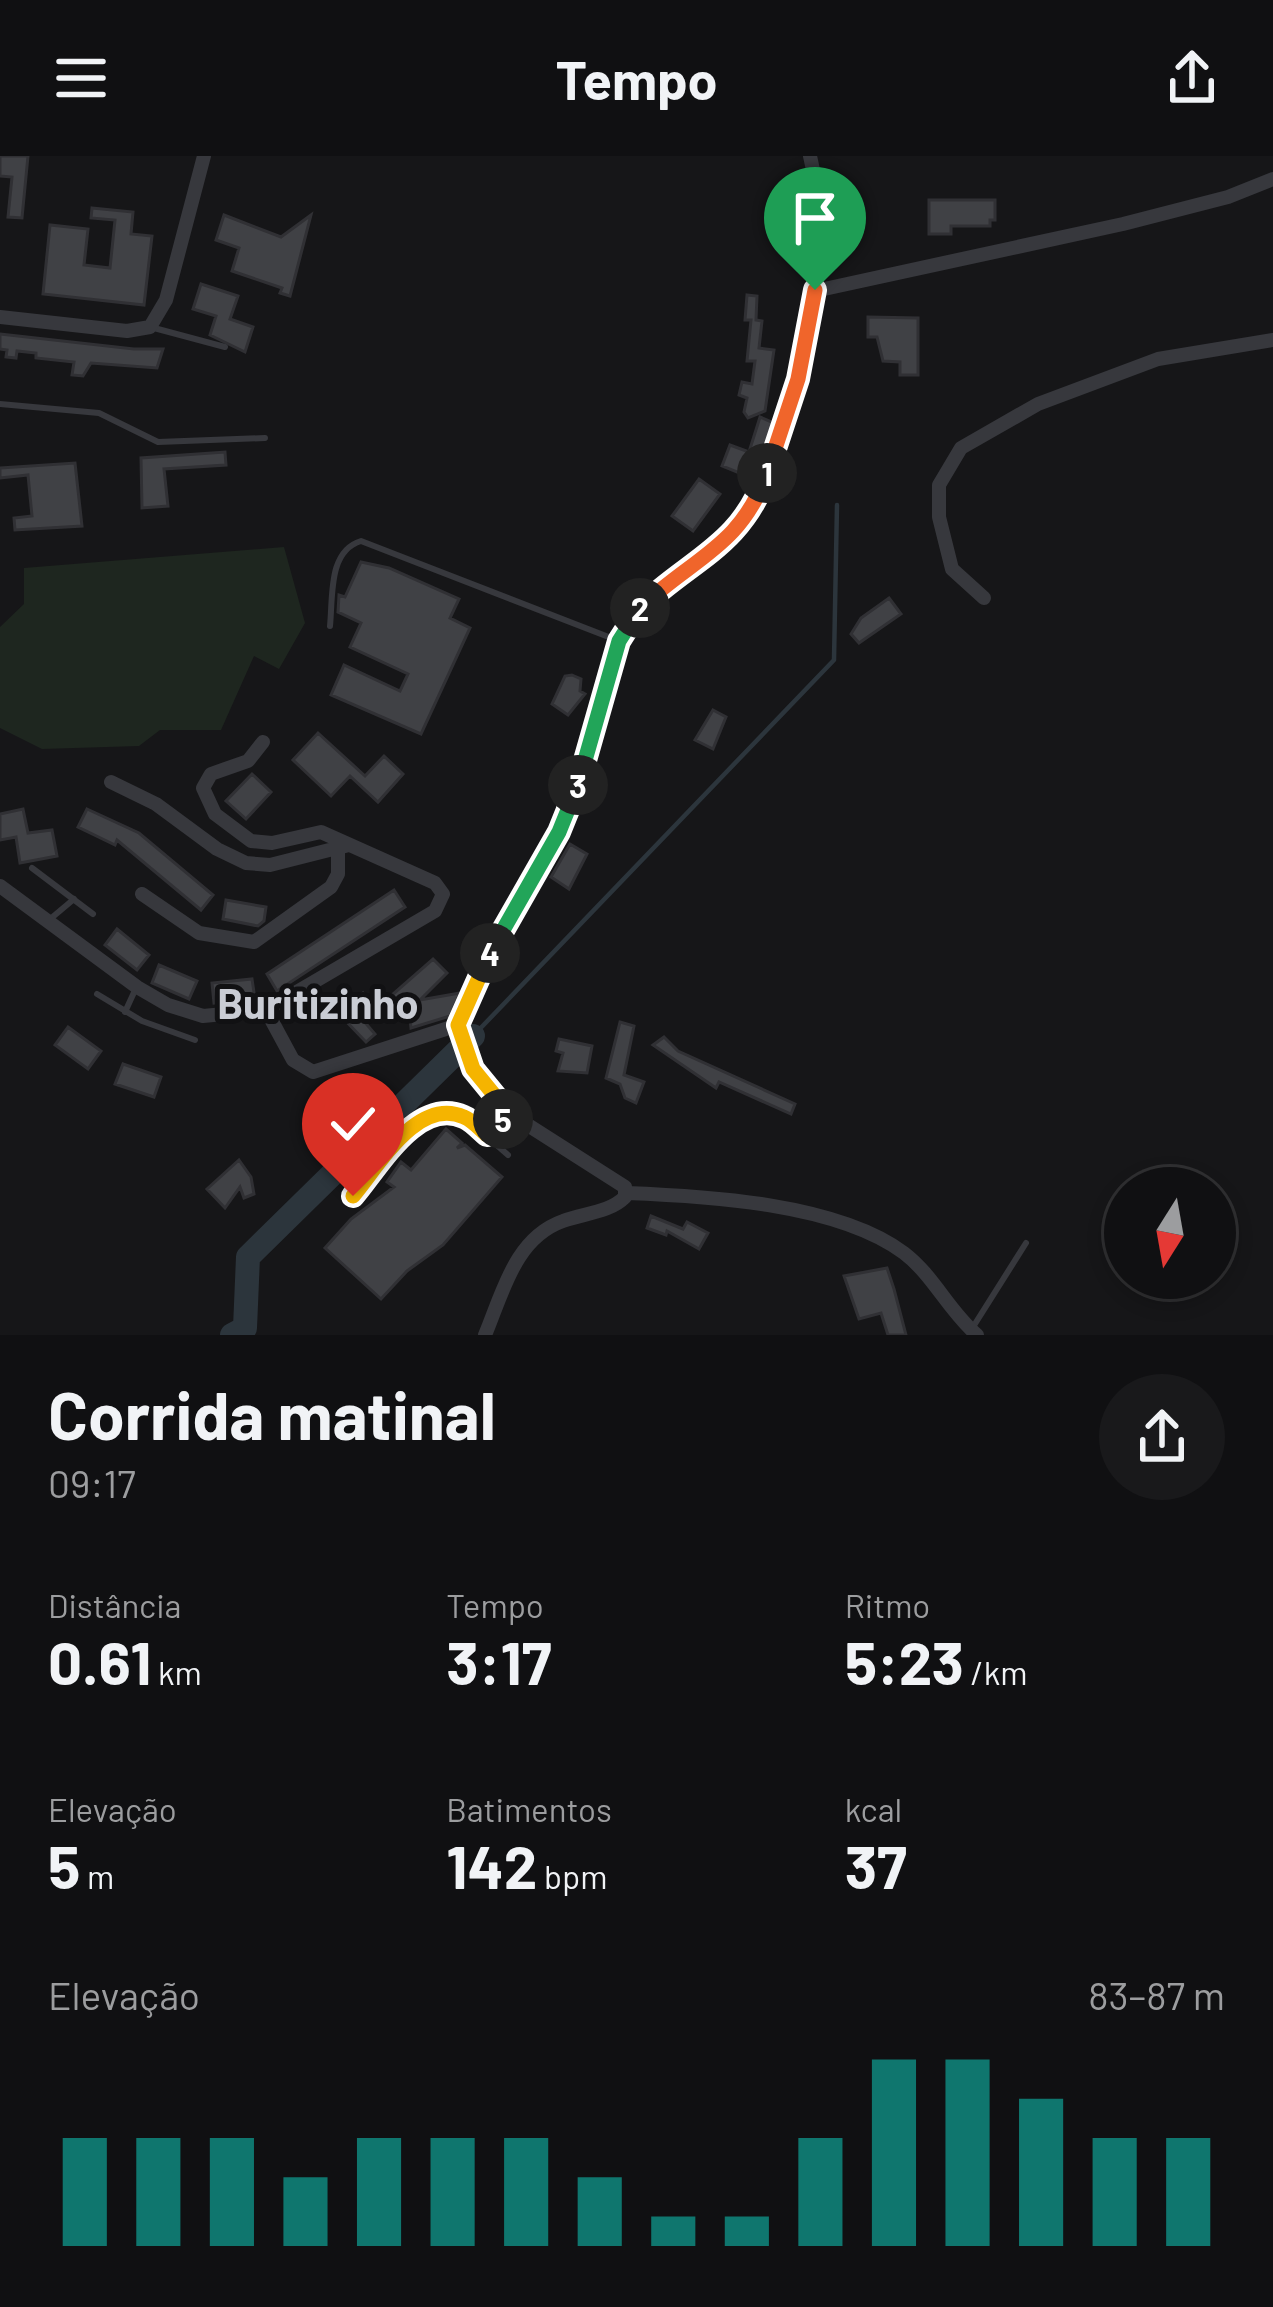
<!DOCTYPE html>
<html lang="pt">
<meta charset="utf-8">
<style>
body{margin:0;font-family:Barlow,sans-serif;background:#19191b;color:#f1f3f6;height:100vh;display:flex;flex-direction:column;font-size:45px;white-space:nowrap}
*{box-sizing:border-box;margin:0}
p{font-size:39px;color:#9c9d9f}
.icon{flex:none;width:66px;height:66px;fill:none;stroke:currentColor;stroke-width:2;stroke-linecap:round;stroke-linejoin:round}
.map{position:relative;height:1179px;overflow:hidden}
.drawer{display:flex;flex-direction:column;background:#101012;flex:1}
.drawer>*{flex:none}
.needle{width:78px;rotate:191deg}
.fabs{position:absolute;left:1104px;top:1011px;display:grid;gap:24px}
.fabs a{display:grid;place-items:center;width:132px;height:132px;border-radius:50%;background:#101012;box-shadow:0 6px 18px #0003,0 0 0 3px #303032;font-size:60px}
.pin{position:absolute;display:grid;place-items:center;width:102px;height:102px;color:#fff;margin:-123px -51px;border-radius:50% 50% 50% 0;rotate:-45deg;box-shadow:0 0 12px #0007}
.pin .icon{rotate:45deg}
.km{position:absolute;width:60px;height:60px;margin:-30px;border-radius:50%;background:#222;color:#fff;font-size:33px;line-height:60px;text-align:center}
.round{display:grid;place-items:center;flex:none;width:126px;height:126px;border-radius:63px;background:#19191b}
.overview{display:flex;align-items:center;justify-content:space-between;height:204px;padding:0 48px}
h1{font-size:66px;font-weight:700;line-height:90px}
.stats{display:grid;grid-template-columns:repeat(3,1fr);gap:18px;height:204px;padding:12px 48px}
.stats div{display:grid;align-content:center}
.stats b{font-size:60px;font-weight:700}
.stats small{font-size:33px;font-weight:400}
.stats p{font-size:33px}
.chart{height:336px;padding:24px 48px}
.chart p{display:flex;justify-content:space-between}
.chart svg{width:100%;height:216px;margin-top:12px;stroke:#0f766e;stroke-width:6}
header{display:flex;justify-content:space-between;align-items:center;height:156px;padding:0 48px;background:#101012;font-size:54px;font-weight:700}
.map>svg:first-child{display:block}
</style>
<header><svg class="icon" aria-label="menu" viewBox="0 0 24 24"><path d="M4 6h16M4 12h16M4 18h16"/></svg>Tempo<svg class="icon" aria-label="share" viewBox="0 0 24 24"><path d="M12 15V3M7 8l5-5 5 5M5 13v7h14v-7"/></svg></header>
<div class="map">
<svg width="1273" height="1179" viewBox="0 0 1273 1179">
<rect width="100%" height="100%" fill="#161618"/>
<path fill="#1e261f" d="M284 391 305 467 279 513 254 500 221 574H160L139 590 42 593 0 572V471L24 448V412Z"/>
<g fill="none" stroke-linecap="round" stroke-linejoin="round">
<path stroke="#2c353c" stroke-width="4.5" d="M473 880 834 504 837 349"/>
<path stroke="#2c353c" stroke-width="24" d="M232 1179 245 1172 248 1101 473 880"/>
</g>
<path fill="#404145" stroke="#303034" stroke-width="3" d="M0 0H28L22 62 8 61 12 21 0 20Z
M929 44H995V64H990V70H951V78H929Z
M92 52 133 56 131 78 152 80 144 149 43 138 50 69 88 73 84 109 110 112 115 64 91 62Z
M224 59 281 81 311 59 290 140 280 137 282 132 232 115 239 92 216 84Z
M201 128 238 140 230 163 253 171 245 196 210 179 216 160 193 153Z
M747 139 757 140 756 164 762 165 759 192 774 194 765 255 748 262 744 256 747 242 739 239 742 226 752 228 755 205H747L751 164H745Z
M868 161 918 162V219H900V206L883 205 877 181H868Z
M0 178 134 193H163L157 212 91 207 83 220 72 219 74 206 36 202V197L17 195 16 202 6 201 7 194 0 193Z
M760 261 774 267 752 322 722 310 730 289 749 296Z
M225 296 226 309 164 313 168 350 142 352 141 302Z
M75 307 82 370 15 374 14 362 32 360 28 319 0 322V312Z
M699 323 720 338 693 375 672 360Z
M361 406 389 412 459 443 450 462 470 472 421 578 331 539 344 509 400 535 408 518 350 491 361 467 338 456 339 439 345 441Z
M889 442 901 458 859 487 851 478 861 462Z
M572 519 581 523 580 535 585 538 568 559 552 548 565 520Z
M713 554 726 561 713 593 695 584Z
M318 577 365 620 384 600 403 618 378 646 350 620 331 640 293 604Z
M252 618 271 636 246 663 226 645Z
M23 653 28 677 52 674 57 700 20 707 16 681 0 684V658Z
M87 653 139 677 213 739 201 754 117 684 115 689 78 671Z
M570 688 587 698 569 733 551 721Z
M394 734 405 751 277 835 267 818Z
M226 744 266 751 264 765 258 770 223 763Z
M117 773 149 799 137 814 105 789Z
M433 803 447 817 420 844 460 837 450 860 411 872 410 862 392 839Z
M159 809 197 825 189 843 152 827Z
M252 823 255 843 214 847 212 827Z
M363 837 373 850 362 863 375 878 366 886 339 858Z
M620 866 634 870 624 919 644 926 636 947 625 942 620 928 606 922Z
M68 871 101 895 88 913 55 889Z
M664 881 678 895 795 948 791 958 719 926 716 932 653 889Z
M559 883 592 890 587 917 558 915 563 897 556 895Z
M123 908 161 921 154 941 115 928Z
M446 973 462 987 457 992 465 989 502 1021 443 1089 407 1115 381 1143 325 1092 351 1063 394 1031 387 1026 401 1006 411 1014Z
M239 1004 251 1021 254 1038 244 1042 240 1031 225 1052 207 1033Z
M651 1060 683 1073 687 1066 708 1077 699 1093 667 1075 666 1079 647 1072Z
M887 1112 894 1133 906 1179H888L881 1157 859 1163 844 1120Z"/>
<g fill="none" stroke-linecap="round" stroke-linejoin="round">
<path stroke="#37383d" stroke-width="6" d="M154 172 225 191
M0 248 99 257 158 286 265 282
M330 470C333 440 328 395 361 385L619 485
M32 712 93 758
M49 764 74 743
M97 838 142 865 195 884
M125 856 136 832
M487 979 506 960
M353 1040C385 1002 409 952 465 961L508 999
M973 1171 1026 1087"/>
<path stroke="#37383d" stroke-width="14" d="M810 0 818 37 815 135
M0 161 127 175 150 171 166 144 204 0
M984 442 952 413 939 361V329L961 292 1038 248 1158 203 1273 184
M111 626 156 648 217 693 246 707 270 709 349 689
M0 730 137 831 168 849 203 860 266 854 435 755 443 738 435 727 321 676 272 687 251 685 215 658 203 632 211 618 248 605 263 586
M142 738 199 777 254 786 331 731 338 718V691
M266 854 293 904 313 916 458 869
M626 1037C706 1040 837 1047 904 1097 934 1120 948 1154 977 1179
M485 1179C503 1136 515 1082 563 1065 584 1057 609 1057 625 1041V1031L509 957 473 913 458 869 489 800 571 651 624 474C649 433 694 416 728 384 778 338 804 201 815 135L1123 68 1228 41 1273 23"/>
</g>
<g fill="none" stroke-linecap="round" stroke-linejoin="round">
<g stroke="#fff" stroke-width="24">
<path id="split-1" d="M767 317 798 223 815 134"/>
</g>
<g stroke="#fff" stroke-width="24">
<path id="split-2" d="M640 452C692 402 741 391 767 317"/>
</g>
<g stroke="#fff" stroke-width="24">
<path id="split-3" d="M578 629 619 485 640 452"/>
</g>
<g stroke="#fff" stroke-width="24">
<path id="split-4" d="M490 797 559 676 578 629"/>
</g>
<g stroke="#fff" stroke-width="24">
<path id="split-5" d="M490 797 458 869 473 913 509 957 503 963"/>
</g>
<g stroke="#fff" stroke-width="24">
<path id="split-6" d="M353 1040C378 1011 417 940 464 961 472 964 481 974 487 979L503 963"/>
</g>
<use href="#split-1" stroke="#f0652b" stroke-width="15"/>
<use href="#split-2" stroke="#f0652b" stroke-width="15"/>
<use href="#split-3" stroke="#22a559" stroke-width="15"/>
<use href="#split-4" stroke="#22a559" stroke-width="15"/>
<use href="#split-5" stroke="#f5b400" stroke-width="15"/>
<use href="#split-6" stroke="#f5b400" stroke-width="15"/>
</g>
<g text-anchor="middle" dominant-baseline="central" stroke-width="10" stroke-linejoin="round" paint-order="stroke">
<g font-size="42" font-weight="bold" fill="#c9ccd4" stroke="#111113">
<text x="318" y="846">Buritizinho</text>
</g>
</g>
</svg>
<div class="fabs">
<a><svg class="needle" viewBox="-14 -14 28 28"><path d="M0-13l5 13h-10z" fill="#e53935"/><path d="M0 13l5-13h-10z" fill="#9c9d9f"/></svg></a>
</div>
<div class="pin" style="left:815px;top:134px;background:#1e9e55"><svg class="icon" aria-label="arrive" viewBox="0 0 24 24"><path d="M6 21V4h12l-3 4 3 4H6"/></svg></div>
<div class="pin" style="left:353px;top:1040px;background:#d93025"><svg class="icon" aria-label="check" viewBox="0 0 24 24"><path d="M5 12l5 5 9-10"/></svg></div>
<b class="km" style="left:767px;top:317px">1</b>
<b class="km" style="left:640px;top:452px">2</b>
<b class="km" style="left:578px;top:629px">3</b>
<b class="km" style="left:490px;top:797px">4</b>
<b class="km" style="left:503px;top:963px">5</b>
</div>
<section class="drawer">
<div class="overview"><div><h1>Corrida matinal</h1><p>09:17</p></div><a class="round"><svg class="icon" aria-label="share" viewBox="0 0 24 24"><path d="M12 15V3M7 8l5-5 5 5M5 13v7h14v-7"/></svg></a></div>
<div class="stats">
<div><p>Distância</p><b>0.61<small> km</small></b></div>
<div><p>Tempo</p><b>3:17</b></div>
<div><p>Ritmo</p><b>5:23<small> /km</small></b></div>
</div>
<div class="stats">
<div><p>Elevação</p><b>5<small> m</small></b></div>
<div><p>Batimentos</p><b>142<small> bpm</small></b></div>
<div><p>kcal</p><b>37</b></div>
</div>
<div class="chart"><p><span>Elevação</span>83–87 m</p>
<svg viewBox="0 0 160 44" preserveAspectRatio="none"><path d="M5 44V22M15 44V22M25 44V22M35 44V30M45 44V22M55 44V22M65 44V22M75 44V30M85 44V38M95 44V38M105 44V22M115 44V6M125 44V6M135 44V14M145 44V22M155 44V22"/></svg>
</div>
</section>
